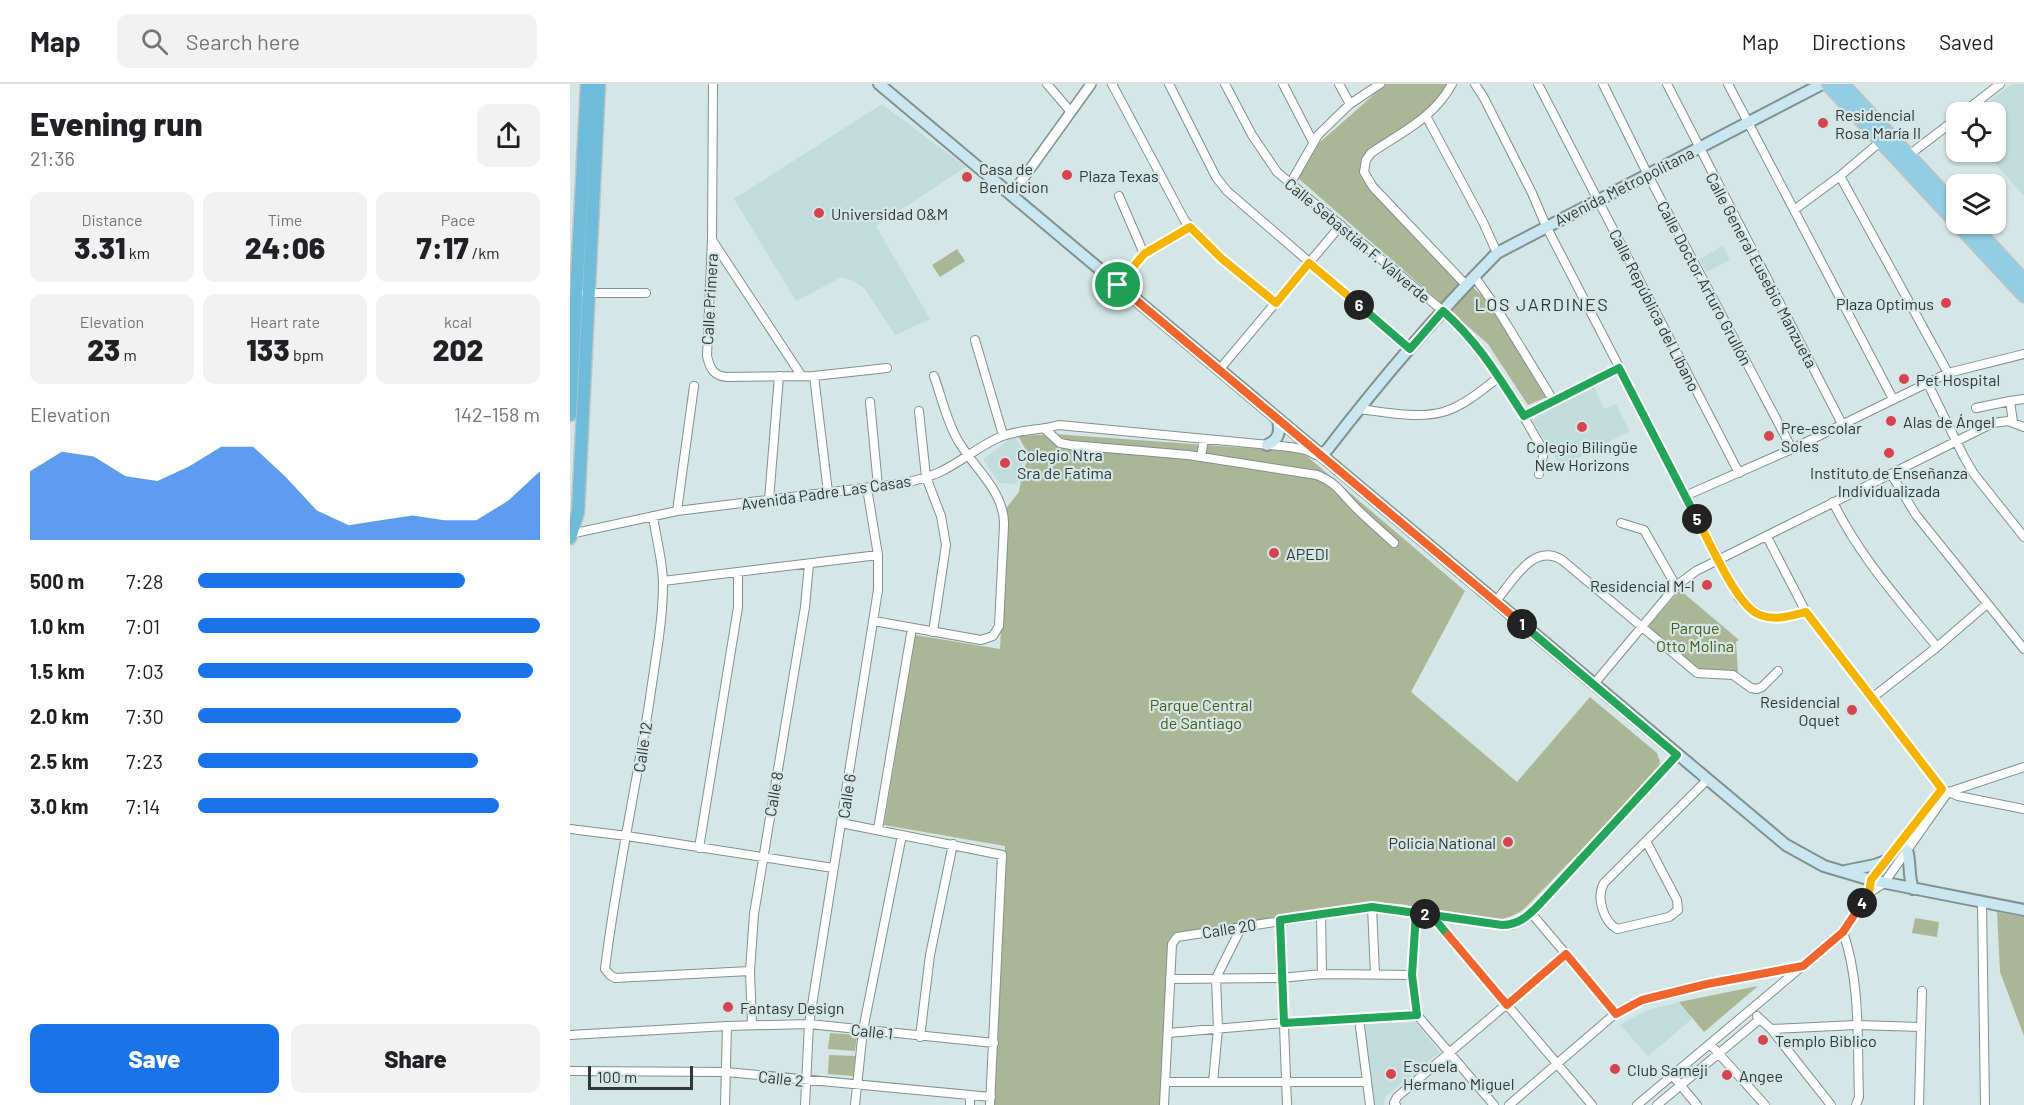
<!DOCTYPE html>
<meta charset="utf-8">
<style>
body{margin:0;font-family:Barlow,sans-serif;background:#f2f2f2;color:#202124;height:100vh;display:flex;flex-direction:column;font-size:22px;white-space:nowrap}
*{box-sizing:border-box;margin:0}
p{font-size:20px;color:#757577}
.icon{flex:none;width:33px;height:33px;fill:none;stroke:currentColor;stroke-width:2;stroke-linecap:round;stroke-linejoin:round}
.map{position:relative;flex:1;overflow:hidden}
.panel{display:flex;flex-direction:column;background:#fff;width:570px}
.panel>*{flex:none}
.tools{position:absolute;left:1376px;top:18px;display:grid;gap:12px}
.tools a{display:grid;place-items:center;width:60px;height:60px;border-radius:12px;background:#fff;box-shadow:0 2px 4px #0004;font-size:30px}
.scale{position:absolute;left:18px;bottom:15px;width:105px;box-sizing:border-box;padding-left:6px;border:3px solid #303737;border-top:0;font-size:16px;line-height:21px;white-space:nowrap;color:#303737;-webkit-text-stroke:4px #d4e6e5;paint-order:stroke}
.pin{position:absolute;display:grid;place-items:center;width:51px;height:51px;color:#fff;margin:-26px;border:3px solid #fff;border-radius:50%;box-shadow:0 2px 6px #0007}
.km{position:absolute;width:30px;height:30px;margin:-15px;border-radius:50%;background:#222;color:#fff;font-size:16px;line-height:30px;text-align:center}
.round{display:grid;place-items:center;flex:none;width:63px;height:63px;border-radius:12px;background:#f2f2f2}
.head{display:flex;align-items:center;justify-content:space-between;height:102px;padding:0 30px}
h1{font-size:33px;font-weight:800;line-height:45px}
.metrics{display:grid;grid-template-columns:repeat(3,1fr);gap:9px;height:102px;padding:6px 30px}
.metrics div{display:grid;align-content:center;border-radius:12px;background:#f2f2f2;text-align:center}
.metrics b{font-size:30px;font-weight:800}
.metrics small{font-size:16px;font-weight:400}
.metrics p{font-size:16px}
.chart{height:168px;padding:12px 30px}
.chart p{display:flex;justify-content:space-between}
.chart svg{width:100%;height:108px;margin-top:6px;fill:#1a73e8;opacity:.7}
.button{display:flex;gap:12px;margin-top:auto;padding:12px 30px}
.button a{flex:1;height:69px;border-radius:12px;background:#1a73e8;color:#fff;font-size:24px;font-weight:800;line-height:69px;text-align:center}
.button a+a{background:#f2f2f2;color:#202124}
ul{padding:0 30px;list-style:none;font-size:20px}
li{display:grid;grid-template-columns:96px 72px 1fr;align-items:center;height:45px}
li i{height:15px;border-radius:8px;background:#1a73e8}
header{display:flex;align-items:center;gap:36px;box-sizing:border-box;height:84px;padding:0 30px;background:#fff;border-bottom:2px solid #e0e0e0}
header strong{font-size:28px}
nav{display:flex;gap:33px;margin-inline-start:auto;font-size:21px}
.search{width:420px;height:54px;background:#f2f2f2;display:flex;align-items:center;gap:15px;box-sizing:border-box;padding:0 21px;border-radius:12px;color:#757577;font-size:22px}
main{display:flex;flex:1;min-height:0}
.map>svg:first-child{display:block}
</style>
<header>
<strong>Map</strong>
<div class="search"><svg class="icon" aria-label="search" viewBox="0 0 24 24"><circle cx="10" cy="10" r="6"/><path d="M15 15l6 6"/></svg>Search here</div>
<nav><a>Map</a><a>Directions</a><a>Saved</a></nav>
</header>
<main>
<section class="panel">
<div class="head"><div><h1>Evening run</h1><p>21:36</p></div><a class="round"><svg class="icon" aria-label="share" viewBox="0 0 24 24"><path d="M12 15V3M7 8l5-5 5 5M5 13v7h14v-7"/></svg></a></div>
<div class="metrics">
<div><p>Distance</p><b>3.31<small> km</small></b></div>
<div><p>Time</p><b>24:06</b></div>
<div><p>Pace</p><b>7:17<small> /km</small></b></div>
</div>
<div class="metrics">
<div><p>Elevation</p><b>23<small> m</small></b></div>
<div><p>Heart rate</p><b>133<small> bpm</small></b></div>
<div><p>kcal</p><b>202</b></div>
</div>
<div class="chart"><p><span>Elevation</span>142–158 m</p>
<svg viewBox="0 0 160 44" preserveAspectRatio="none"><path d="M0 44V16L10 8L20 10L30 18L40 20L50 14L60 6L70 6L80 18L90 32L100 38L110 36L120 34L130 36L140 36L150 28L160 16V44z"/></svg>
</div>
<ul>
<li><b>500 m</b>7:28<i style="width:78%"></i></li>
<li><b>1.0 km</b>7:01<i style="width:100%"></i></li>
<li><b>1.5 km</b>7:03<i style="width:98%"></i></li>
<li><b>2.0 km</b>7:30<i style="width:77%"></i></li>
<li><b>2.5 km</b>7:23<i style="width:82%"></i></li>
<li><b>3.0 km</b>7:14<i style="width:88%"></i></li>
</ul>
<div class="button"><a>Save</a><a>Share</a></div>
</section>
<div class="map">
<svg width="1454" height="1021" viewBox="0 0 1454 1021">
<rect width="100%" height="100%" fill="#d4e6e5"/>
<path fill="#c1dddb" d="M1442 0H1454V112L1415 68H1425V28H1405Z
M312 20 396 83 306 142 360 235 325 251 295 205 284 197 272 193 226 217 164 115Z
M1153 162 1160 176 1137 188 1129 175Z
M1024 303 1034 325 1046 320 1060 347 991 383 963 338 965 334Z
M444 352 459 373 451 383 450 394 446 400 429 399 413 375Z
M1109 918 1123 934 1078 972 1050 941 1075 927Z
M845 938 870 968 815 1013 814 1021H804L795 940Z"/>
<path fill="#abb697" d="M816 0H879L877 11 808 62 795 77 797 99 916 216 984 310 958 321 918 260 728 94 749 59Z
M387 165 395 177 370 193 362 181Z
M484 350 732 368 895 507 841 608 947 698 1020 613 1087 669 1090 678 1088 687 954 825C942 833 934 836 920 835L830 820 804 819 603 850 598 856 595 979 591 1021H422L435 762 314 741 345 551 430 565 437 423 449 408 453 385 460 373 448 352Z
M1110 506 1169 556 1166 558 1168 588 1129 587 1077 544Z
M1427 828 1454 833V952L1430 888Z
M1345 834 1369 838 1367 853 1342 849Z
M1188 902 1134 948 1109 918Z
M260 949 287 951 285 967 258 965Z
M259 971 285 972 284 992 258 990Z"/>
<g fill="none" stroke-linecap="round" stroke-linejoin="round">
<g stroke="#80918f" stroke-width="10">
<path id="minor" d="M143 0 142 156 137 272C140 285 144 292 157 293L244 292 317 284
M477 0 501 28
M542 0 615 137 651 174 706 219
M599 0 646 93 657 107 840 265
M655 0 682 51 707 88 873 227C917 266 945 317 974 368L969 390
M713 0 743 58
M769 0 780 20
M882 0C864 34 830 49 801 69L796 76 794 88 803 103 896 201
M905 0 914 14 962 109 976 142 1169 514C1192 538 1206 536 1236 528
M968 0 1169 389
M1033 0 1078 91 1222 365
M1097 0 1272 340
M1158 0 1323 315
M1394 28 1430 0
M856 32 913 138 927 169
M1339 71 1386 35
M1270 92 1378 289
M720 100 748 51 780 20 810 0
M549 112 574 170
M1224 126 1270 92 1310 58
M142 156 231 291
M904 192 926 223 983 316
M548 201 574 170 620 143
M15 209H76
M405 256 433 351
M649 286 771 141
M244 292 258 408
M1357 298 1394 373 1404 390 1454 453
M300 318 308 402
M1406 324 1440 317
M789 325C814 328 847 335 873 328 894 322 912 306 929 293
M349 327 356 393 371 432 376 461 363 548
M954 332 1049 284
M1443 338 1440 317 1454 315
M475 345 490 359 501 361 618 371 747 391C767 399 771 409 786 424 798 436 811 447 824 459
M631 373 634 355
M1321 390 1346 431 1454 565
M1115 412 1222 365 1378 289 1454 270
M199 416 209 292
M1263 418C1289 472 1330 517 1367 563
M107 427 124 302
M83 432C86 454 93 478 93 500 93 538 85 576 80 614 66 704 46 794 35 885L40 891 45 894 180 887
M1051 439 1074 446 1106 502
M0 450 107 427 335 399C347 396 359 393 370 388 391 378 409 362 430 353 450 345 469 347 489 341L720 363 736 366 746 371
M1197 453 1236 528 1372 705 1388 712 1454 725
M93 497 308 471
M926 517C943 497 963 458 992 476L1127 589 1163 591 1181 604 1187 605 1192 603 1208 587
M304 537 411 556 423 552 429 542 434 441C435 406 401 382 386 353 376 334 371 312 364 292
M1024 600 1106 502 1126 487 1423 339 1438 337 1454 343
M1302 614 1367 563 1417 520
M1379 708 1454 683
M271 739 432 771 420 1021
M0 745 57 752 263 784
M308 745 342 544
M1076 757 1107 816 1108 826 1099 833 1047 845C1033 837 1026 813 1034 799L1137 696
M129 764 168 523V488
M1301 799V796L1372 705
M1412 819 1415 1021
M802 823 805 890
M846 829 842 891 847 931 924 1021
M961 829 1046 929
M751 831 752 890
M861 831 1022 1021
M710 836 717 1021
M1273 848C1291 899 1287 959 1289 1013L1286 1021
M601 895 711 894 752 890 842 891
M1187 932 1201 945 1261 1021
M789 935 800 1021
M182 941 180 887 184 830 235 523 239 480
M1201 945 1286 941 1351 943
M598 949 714 939 847 931
M0 951 157 942 239 940 424 959
M350 953 360 871 383 760
M1140 960 1195 1021
M0 987 156 988 421 1013
M1102 991 1127 1021
M596 998H797
M643 998 648 945 646 894 672 842
M155 1021 157 942
M235 1021 239 940 308 506V471L297 404
M285 1021 293 946 332 751
M400 1021V1011
M594 1021 602 860 607 853 802 823 942 841 961 829 1107 671
M826 1021 824 1019 827 1013 996 870
M939 1021 1046 929 1072 917 1137 900 1230 882
M1067 1021 1273 848 1299 809 1314 799 1378 708
M1087 1021 1190 935
M1349 1021 1352 907"/>
</g>
<g stroke="#80918f" stroke-width="12">
<path id="tertiary" d="M442 110 521 0"/>
</g>
<g stroke="#80918f" stroke-width="14">
<path id="secondary" d="M309 0 1216 761 1254 782 1301 796 1454 826
M697 361C710 355 710 348 708 335
M751 370 757 366C810 297 866 231 927 169L1252 0
M1337 766C1341 779 1338 792 1343 805
M1275 787 1305 781 1318 776"/>
</g>
<g stroke="#c1c3c3" stroke-width="15">
<path id="primary" d="M1257 0 1386 139
M1273 0 1386 122
M1387 140 1454 212
M1402 140 1454 196"/>
</g>
<g stroke="#c1c3c3" stroke-width="15">
<path id="trunk" d="M0 331 17 0
M0 454 8 428 29 0"/>
</g>
<use href="#minor" stroke="#fff" stroke-width="8"/>
<use href="#tertiary" stroke="#fff" stroke-width="9"/>
<use href="#secondary" stroke="#c9e6f1" stroke-width="10"/>
<use href="#primary" stroke="#92cde3" stroke-width="12"/>
<use href="#trunk" stroke="#6ebcda" stroke-width="12"/>
</g>
<g fill="none" stroke-linecap="round" stroke-linejoin="round">
<g stroke="#fff" stroke-width="12">
<path id="split-1" d="M548 201 952 540"/>
</g>
<g stroke="#fff" stroke-width="12">
<path id="split-2" d="M855 830 932 841C953 841 965 825 978 811L1107 671 952 540"/>
</g>
<g stroke="#fff" stroke-width="12">
<path id="split-3" d="M855 830 846 829 842 891 847 931 714 939 710 836 802 823 861 831 878 851"/>
</g>
<g stroke="#fff" stroke-width="12">
<path id="split-4" d="M878 851 937 921 996 870 1046 930 1072 916 1137 900 1233 882 1273 848 1292 819"/>
</g>
<g stroke="#fff" stroke-width="12">
<path id="split-5" d="M1127 435C1140 458 1167 523 1190 531 1206 537 1220 532 1236 528L1372 705 1301 796 1299 809 1292 819"/>
</g>
<g stroke="#fff" stroke-width="12">
<path id="split-6" d="M789 221 840 265 873 227C909 259 928 292 954 332L1049 284 1127 435"/>
</g>
<g stroke="#fff" stroke-width="12">
<path id="split-7" d="M548 201 574 170 620 143 651 174 706 219 739 179 789 221"/>
</g>
<use href="#split-1" stroke="#f0652b" stroke-width="8"/>
<use href="#split-2" stroke="#22a559" stroke-width="8"/>
<use href="#split-3" stroke="#22a559" stroke-width="8"/>
<use href="#split-4" stroke="#f0652b" stroke-width="8"/>
<use href="#split-5" stroke="#f5b400" stroke-width="8"/>
<use href="#split-6" stroke="#22a559" stroke-width="8"/>
<use href="#split-7" stroke="#f5b400" stroke-width="8"/>
</g>
<g fill="#d54550" stroke="#d4e6e5" stroke-width="2">
<circle cx="1253" cy="39" r="6"/>
<circle cx="497" cy="91" r="6"/>
<circle cx="397" cy="93" r="6"/>
<circle cx="249" cy="129" r="6"/>
<circle cx="1376" cy="219" r="6"/>
<circle cx="1334" cy="295" r="6"/>
<circle cx="1321" cy="337" r="6"/>
<circle cx="1012" cy="343" r="6"/>
<circle cx="1199" cy="352" r="6"/>
<circle cx="1319" cy="369" r="6"/>
<circle cx="435" cy="379" r="6"/>
<circle cx="704" cy="469" r="6"/>
<circle cx="1137" cy="501" r="6"/>
<circle cx="1282" cy="626" r="6"/>
<circle cx="938" cy="758" r="6"/>
<circle cx="158" cy="923" r="6"/>
<circle cx="1193" cy="956" r="6"/>
<circle cx="1045" cy="985" r="6"/>
<circle cx="821" cy="990" r="6"/>
<circle cx="1157" cy="991" r="6"/>
</g>
<g text-anchor="middle" dominant-baseline="central" stroke-width="4.5" stroke-linejoin="round" paint-order="stroke">
<g font-size="16" fill="#303737" stroke="#d4e6e5" text-anchor="start">
<text x="1265" y="30">Residencial<tspan x="1265" dy="18">Rosa María II</tspan></text>
<text x="409" y="84">Casa de<tspan x="409" dy="18">Bendicion</tspan></text>
<text x="509" y="91">Plaza Texas</text>
<text x="261" y="129">Universidad O&amp;M</text>
<text x="1364" y="219" text-anchor="end">Plaza Optimus</text>
<text x="1346" y="295">Pet Hospital</text>
<text x="1333" y="337">Alas de Ángel</text>
<text x="1211" y="343">Pre-escolar<tspan x="1211" dy="18">Soles</tspan></text>
<text x="1012" y="362" text-anchor="middle">Colegio Bilingüe<tspan x="1012" dy="18">New Horizons</tspan></text>
<text x="447" y="370">Colegio Ntra<tspan x="447" dy="18">Sra de Fatima</tspan></text>
<text x="1319" y="388" text-anchor="middle">Instituto de Enseñanza<tspan x="1319" dy="18">Individualizada</tspan></text>
<text x="716" y="469">APEDI</text>
<text x="1125" y="501" text-anchor="end">Residencial M-I</text>
<text x="1270" y="617" text-anchor="end">Residencial<tspan x="1270" dy="18">Oquet</tspan></text>
<text x="926" y="758" text-anchor="end">Policia National</text>
<text x="170" y="923">Fantasy Design</text>
<text x="1205" y="956">Templo Biblico</text>
<text x="833" y="981">Escuela<tspan x="833" dy="18">Hermano Miguel</tspan></text>
<text x="1057" y="985">Club Sameji</text>
<text x="1169" y="991">Angee</text>
</g>
<g font-size="16" fill="#303737" stroke="#d4e6e5">
<text transform="translate(1054 102) rotate(-27)">Avenida Metropolitana</text>
<text transform="translate(788 156) rotate(40)">Calle Sebastián F. Valverde</text>
<text transform="translate(1192 186) rotate(62)">Calle General Eusebio Manzueta</text>
<text transform="translate(1135 199) rotate(62)">Calle Doctor Arturo Grullón</text>
<text transform="translate(139 215) rotate(-87)">Calle Primera</text>
<text transform="translate(1085 226) rotate(63)">Calle República del Líbano</text>
<text transform="translate(256 408) rotate(-8)">Avenida Padre Las Casas</text>
<text transform="translate(72 663) rotate(-81)">Calle 12</text>
<text transform="translate(203 710) rotate(-80)">Calle 8</text>
<text transform="translate(276 712) rotate(-81)">Calle 6</text>
<text transform="translate(659 844) rotate(-9)">Calle 20</text>
<text transform="translate(302 947) rotate(6)">Calle 1</text>
<text transform="translate(211 994) rotate(6)">Calle 2</text>
</g>
<g font-size="16" fill="#4a5b1a" stroke="#d4e6e5">
<text x="1125" y="543">Parque<tspan x="1125" dy="18">Otto Molina</tspan></text>
<text x="631" y="620">Parque Central<tspan x="631" dy="18">de Santiago</tspan></text>
</g>
<g font-size="18" letter-spacing="1.5" fill="#303737" stroke="#d4e6e5">
<text x="972" y="220">LOS JARDINES</text>
</g>
</g>
</svg>
<div class="tools">
<a><svg class="icon" aria-label="locate" viewBox="0 0 24 24"><circle cx="12" cy="12" r="6"/><path d="M12 2v4M12 18v4M2 12h4M18 12h4"/></svg></a>
<a><svg class="icon" aria-label="layers" viewBox="0 0 24 24"><path d="M12 4l9 5-9 5-9-5zM3 14l9 5 9-5"/></svg></a>
</div>
<div class="scale">100 m</div>
<div class="pin" style="left:548px;top:201px;background:#1e9e55"><svg class="icon" aria-label="arrive" viewBox="0 0 24 24"><path d="M6 21V4h12l-3 4 3 4H6"/></svg></div>
<b class="km" style="left:952px;top:540px">1</b>
<b class="km" style="left:855px;top:830px">2</b>
<b class="km" style="left:1292px;top:819px">4</b>
<b class="km" style="left:1127px;top:435px">5</b>
<b class="km" style="left:789px;top:221px">6</b>
</div>
</main>
